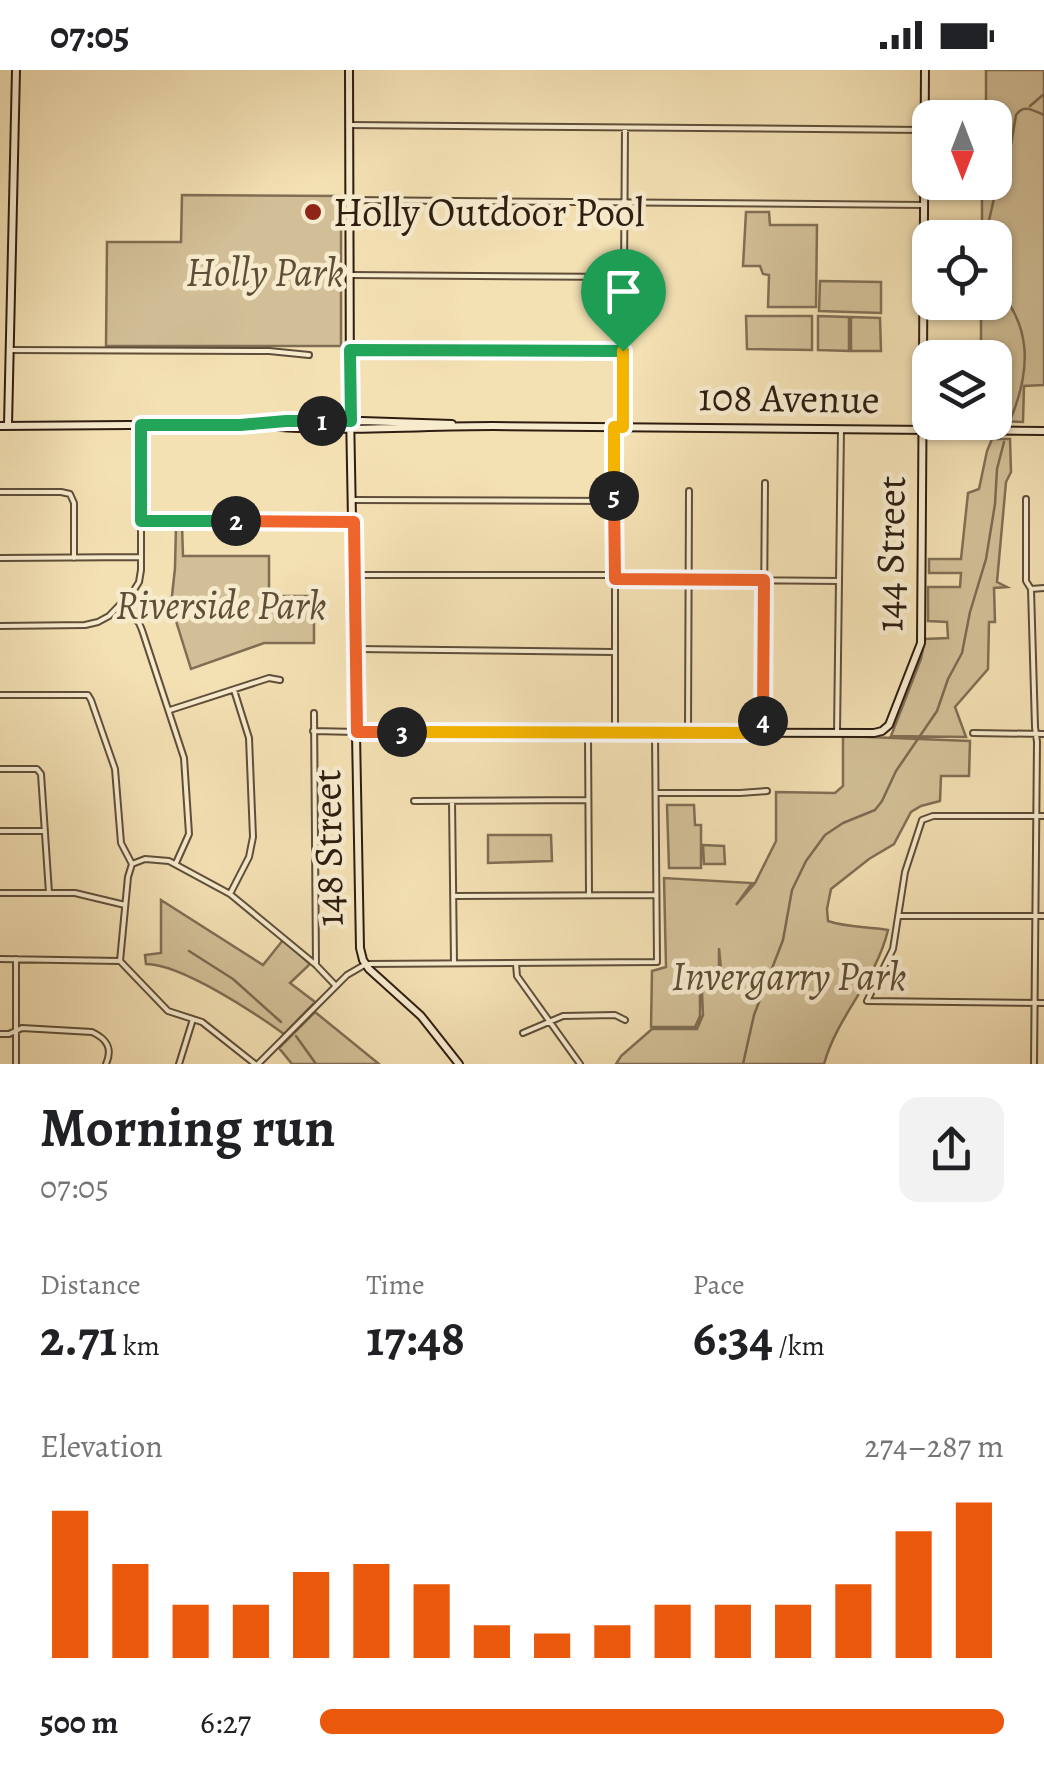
<!DOCTYPE html>
<meta charset="utf-8">
<style>
body{margin:0;font-family:Alegreya,serif;background:#f2f2f2;color:#202124;height:100vh;display:flex;flex-direction:column;font-size:38px;white-space:nowrap}
*{box-sizing:border-box;margin:0}
p{font-size:32px;color:#757577}
.icon{flex:none;width:55px;height:55px;fill:none;stroke:currentColor;stroke-width:2;stroke-linecap:round;stroke-linejoin:round}
.map{position:relative;height:994px;overflow:hidden}
.drawer{display:flex;flex-direction:column;background:#fff;flex:1}
.drawer>*{flex:none}
.needle{width:65px;rotate:180deg}
.controls{position:absolute;left:912px;top:30px;display:grid;gap:20px}
.controls a{display:grid;place-items:center;width:100px;height:100px;border-radius:20px;background:#fff;box-shadow:0 2px 8px #0004;font-size:50px}
.pin{position:absolute;display:grid;place-items:center;width:85px;height:85px;color:#fff;margin:-102px -42px;border-radius:50% 50% 50% 0;rotate:-45deg;box-shadow:0 0 10px #0007}
.pin .icon{rotate:45deg}
.km{position:absolute;width:50px;height:50px;margin:-25px;border-radius:50%;background:#222;color:#fff;font-size:28px;line-height:50px;text-align:center}
.round{display:grid;place-items:center;flex:none;width:105px;height:105px;border-radius:20px;background:#f2f2f2}
.head{display:flex;align-items:center;justify-content:space-between;height:170px;padding:0 40px}
h1{font-size:55px;font-weight:700;line-height:75px}
.figures{display:grid;grid-template-columns:repeat(3,1fr);gap:15px;height:170px;padding:10px 40px}
.figures div{display:grid;align-content:center}
.figures b{font-size:50px;font-weight:700}
.figures small{font-size:28px;font-weight:400}
.figures p{font-size:28px}
.chart{height:280px;padding:20px 40px}
.chart p{display:flex;justify-content:space-between}
.chart svg{width:100%;height:180px;margin-top:10px;stroke:#ea580c;stroke-width:6}
ul{padding:0 40px;list-style:none;font-size:32px}
li{display:grid;grid-template-columns:160px 120px 1fr;align-items:center;height:75px}
li i{height:25px;border-radius:12px;background:#ea580c}
.status{display:flex;justify-content:space-between;align-items:center;height:70px;padding:0 50px;background:#fff;direction:ltr}
.status svg{height:28px;fill:currentColor}
.map>svg:first-child{display:block}
</style>
<div class="status"><b>07:05</b><svg viewBox="0 0 49 12"><path d="M0 12V9h3v3zM5 12V6h3v6zM10 12V3h3v9zM15 12V0h3v12zM26 1h20v11H26zM47 4h2v5h-2z"/></svg></div>
<div class="map">
<svg width="1044" height="994" viewBox="0 0 1044 994">
<rect width="100%" height="100%" fill="#f3e0b3"/>
<filter id="stains"><feTurbulence type="fractalNoise" baseFrequency=".002" numOctaves="4"/><feColorMatrix values="0 0 0 0 .2 0 0 0 0 .09 0 0 0 0 .02 0 0 0 .5 -.17"/></filter>
<radialGradient id="worn" r=".72"><stop offset=".6" stop-color="#630" stop-opacity="0"/><stop offset="1" stop-color="#630" stop-opacity=".3"/></radialGradient>
<path fill="#d2bf97" stroke="#806e54" stroke-width="2.5" d="M986 0H1044V315L1024 316 1023 352 995 351V288L932 287 981 286V233L995 232V168L982 167V113L995 112V48L986 47Z
M182 125 341 126V276H106L107 172H181Z
M746 142H769L770 155H817L816 237H768L769 205 763 204 760 196H743Z
M820 211 881 212V243L819 241Z
M746 246H812V280L747 279Z
M818 246 849 247V281L818 280Z
M851 247 880 248 881 281H851Z
M992 369H1010L1011 402 1006 412 997 512 1007 517 994 518 995 552H989L988 599 955 637 966 667 891 666 921 589 925 569 948 568 947 552 928 551V517H960L961 503H929V489H961L968 423 979 419 987 381Z
M176 455H182L183 486H269V526H314V573H264L191 599 171 535 175 498Z
M843 666 970 671 969 706H941L940 731 921 736 911 742 894 774 869 789 831 819 827 839 828 851C848 858 867 856 888 860 876 911 838 944 824 994H616L621 986 652 959H697L703 945 702 922 721 899 719 878V897L700 922V946L695 957H651L652 901 666 897 664 808 752 813 736 835 755 813 776 771V722L835 723 843 716Z
M667 735H694L695 755H701V798H669Z
M488 765H551L552 791 488 793Z
M703 775 724 776 725 794H704Z
M161 830 263 895 283 870 310 894 290 913 315 932 284 964C255 943 181 894 146 894L145 885 161 883Z
M315 942 379 994H292L279 978Z"/>
<g fill="none" stroke-linecap="round" stroke-linejoin="round">
<path stroke="#7c6a51" stroke-width="2.5" d="M1030 36 1044 24
M985 168 995 124 1008 92 1016 45C1024 33 1034 41 1044 45
M995 215C1032 256 1031 299 1011 348
M189 881 233 909 281 952
M296 966 316 994
M743 994 754 945 783 870 792 820 806 791 825 765 843 753 875 740 882 731 896 701 937 641 948 609 962 583 970 542 986 489 995 434 997 399 1004 372"/>
<g stroke="#5f4e39" stroke-width="8">
<path id="street" d="M349 55 925 60
M350 130 924 135
M350 205 624 207
M10 280 269 281 309 285
M351 280 623 281
M623 357 625 58
M0 422H61L70 424 74 433V488
M1026 429V511L1031 519 1035 657 1037 672 1034 994
M354 430 614 431
M144 451 354 452
M0 488 140 487
M355 505H607L615 509 839 511
M1031 519 1044 518
M121 535 139 553 142 560 184 688 189 764 176 793
M0 556 85 555 98 552 109 546 134 520 139 512 141 500V355
M356 579 614 582
M0 625H88L91 630 115 699 121 773 132 794 128 807 120 891
M170 640 269 608 280 610
M314 643 316 895
M313 661 357 662
M688 661 689 421
M615 662V357
M763 663 765 413
M837 663 841 359
M973 663 1044 664
M588 665 589 825
M0 699H37L41 704 49 823
M657 723H740L767 721
M414 731 588 730
M452 731 454 893
M1044 746H933L922 750 905 802 893 879 867 931 1044 933
M0 761H45
M132 794 145 789 169 791 230 824 316 895 336 916
M231 822 249 787 253 767 249 668 234 620
M0 823H75L125 835
M454 826 656 825
M899 846H1044
M0 889 120 891
M16 889V994
M120 891 168 941 202 952 255 994
M516 894 517 906 580 994
M523 963 563 946 615 945 625 950
M0 964H9L22 958 92 962C107 969 113 978 106 994
M179 994 193 949
M258 994 347 905 366 894 657 892 655 663"/>
</g>
<g stroke="#2e1d10" stroke-width="10">
<path id="secondary" d="M349 0 350 342 360 878 363 890 369 899 421 946 459 994
M270 353 362 351 452 354
M8 355 16 0
M254 355C333 363 413 356 493 356L1044 361
M0 356 258 354
M357 662 874 663 882 661 889 655 921 573 925 0"/>
</g>
<use href="#street" stroke="#f7ebce" stroke-width="4"/>
<use href="#secondary" stroke="#f7ebce" stroke-width="6"/>
</g>
<g fill="none" stroke-linecap="round" stroke-linejoin="round">
<g stroke="#fff" stroke-width="20">
<path id="split-1" d="M322 351H351L350 280 623 281"/>
</g>
<g stroke="#fff" stroke-width="20">
<path id="split-2" d="M236 451H141V355H240L286 351H322"/>
</g>
<g stroke="#fff" stroke-width="20">
<path id="split-3" d="M236 451 354 452 357 662H402"/>
</g>
<g stroke="#fff" stroke-width="20">
<path id="split-4" d="M402 662 762 663 763 651"/>
</g>
<g stroke="#fff" stroke-width="20">
<path id="split-5" d="M614 426 615 509 764 510 763 651"/>
</g>
<g stroke="#fff" stroke-width="20">
<path id="split-6" d="M614 426V357H623V281"/>
</g>
<use href="#split-1" stroke="#22a559" stroke-width="12"/>
<use href="#split-2" stroke="#22a559" stroke-width="12"/>
<use href="#split-3" stroke="#f0652b" stroke-width="12"/>
<use href="#split-4" stroke="#f5b400" stroke-width="12"/>
<use href="#split-5" stroke="#f0652b" stroke-width="12"/>
<use href="#split-6" stroke="#f5b400" stroke-width="12"/>
</g>
<circle fill="#8f2418" stroke="#f7ebce" stroke-width="4" cx="313" cy="142" r="10"/>
<g text-anchor="middle" dominant-baseline="central" stroke-width="9" stroke-linejoin="round" paint-order="stroke">
<g font-size="40" fill="#2e1d10" stroke="#f7ebce" text-anchor="start">
<text x="333" y="142">Holly Outdoor Pool</text>
</g>
<g font-size="40" font-style="italic" fill="#5f4e38" stroke="#f7ebce">
<text x="265" y="202">Holly Park</text>
<text x="221" y="535">Riverside Park</text>
<text x="789" y="906">Invergarry Park</text>
</g>
<g font-size="40" fill="#2e1d10" stroke="#f7ebce">
<text transform="translate(789 328) rotate(1)">108 Avenue</text>
<text transform="translate(890 484) rotate(-89)">144 Street</text>
<text transform="translate(328 778) rotate(-91)">148 Street</text>
</g>
</g>
<rect width="100%" height="100%" filter="url(#stains)"/>
<rect width="100%" height="100%" fill="url(#worn)"/>
</svg>
<div class="controls">
<a><svg class="needle" viewBox="-14 -14 28 28"><path d="M0-13l5 13h-10z" fill="#e53935"/><path d="M0 13l5-13h-10z" fill="#757577"/></svg></a>
<a><svg class="icon" aria-label="locate" viewBox="0 0 24 24"><circle cx="12" cy="12" r="6"/><path d="M12 2v4M12 18v4M2 12h4M18 12h4"/></svg></a>
<a><svg class="icon" aria-label="layers" viewBox="0 0 24 24"><path d="M12 4l9 5-9 5-9-5zM3 14l9 5 9-5"/></svg></a>
</div>
<div class="pin" style="left:623px;top:281px;background:#1e9e55"><svg class="icon" aria-label="arrive" viewBox="0 0 24 24"><path d="M6 21V4h12l-3 4 3 4H6"/></svg></div>
<b class="km" style="left:322px;top:351px">1</b>
<b class="km" style="left:236px;top:451px">2</b>
<b class="km" style="left:402px;top:662px">3</b>
<b class="km" style="left:763px;top:651px">4</b>
<b class="km" style="left:614px;top:426px">5</b>
</div>
<section class="drawer">
<div class="head"><div><h1>Morning run</h1><p>07:05</p></div><a class="round"><svg class="icon" aria-label="share" viewBox="0 0 24 24"><path d="M12 15V3M7 8l5-5 5 5M5 13v7h14v-7"/></svg></a></div>
<div class="figures">
<div><p>Distance</p><b>2.71<small> km</small></b></div>
<div><p>Time</p><b>17:48</b></div>
<div><p>Pace</p><b>6:34<small> /km</small></b></div>
</div>
<div class="chart"><p><span>Elevation</span>274–287 m</p>
<svg viewBox="0 0 160 44" preserveAspectRatio="none"><path d="M5 44V8M15 44V21M25 44V31M35 44V31M45 44V23M55 44V21M65 44V26M75 44V36M85 44V38M95 44V36M105 44V31M115 44V31M125 44V31M135 44V26M145 44V13M155 44V6"/></svg>
</div>
<ul>
<li><b>500 m</b>6:27<i style="width:100%"></i></li>
</ul>
</section>
